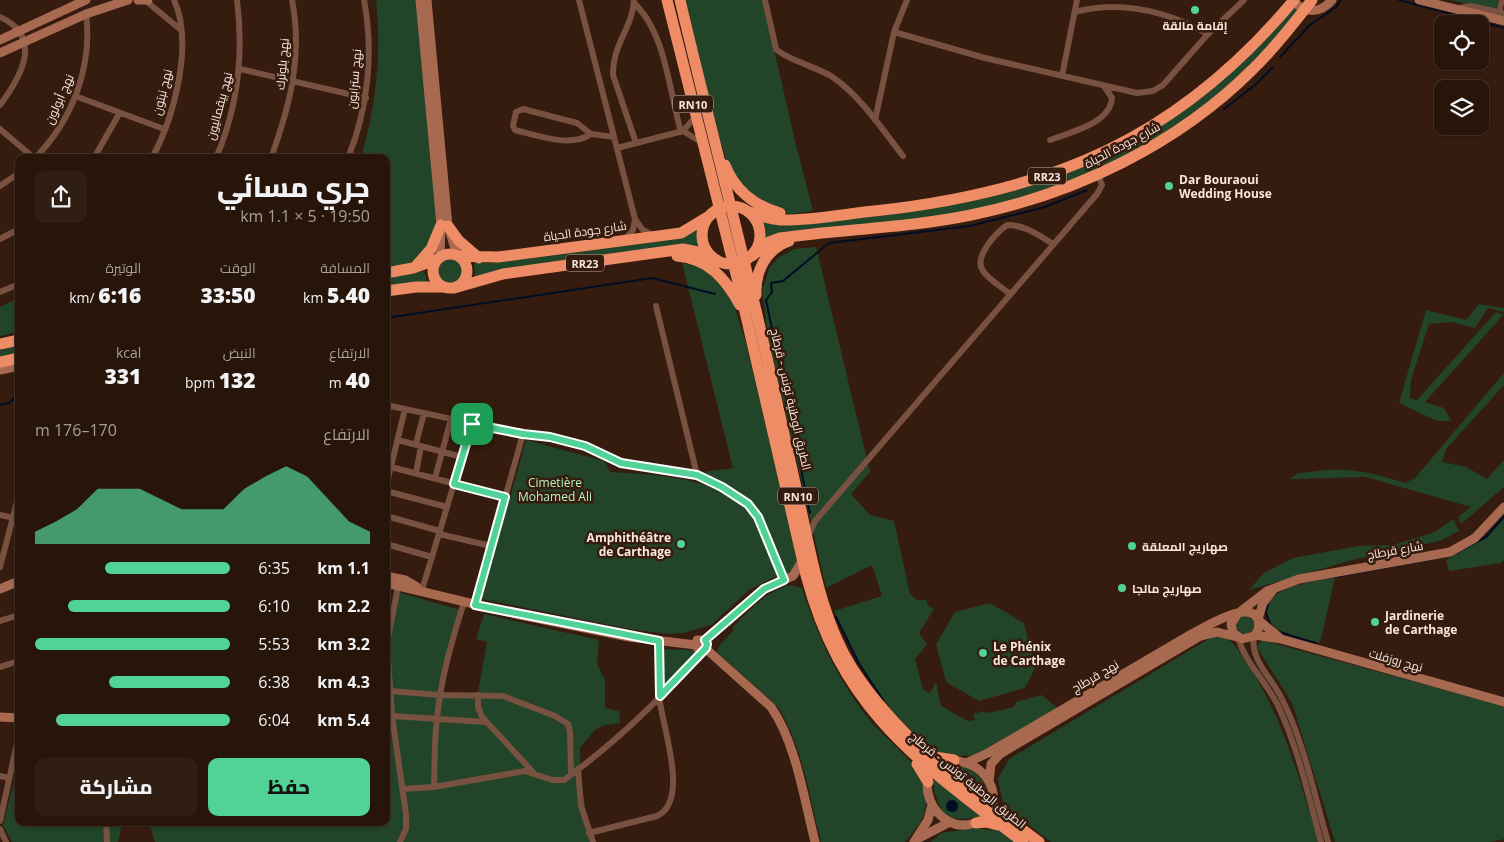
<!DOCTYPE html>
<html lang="ar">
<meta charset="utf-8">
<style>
body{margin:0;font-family:"Open Sans",Cairo,sans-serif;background:#301e13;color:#f1f3f6;direction:rtl;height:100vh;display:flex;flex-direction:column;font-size:19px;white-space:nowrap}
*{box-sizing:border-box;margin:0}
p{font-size:16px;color:#a59f9c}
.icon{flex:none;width:28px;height:28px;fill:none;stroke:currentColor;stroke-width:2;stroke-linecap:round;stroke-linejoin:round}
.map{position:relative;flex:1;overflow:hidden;direction:ltr}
.panel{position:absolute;left:15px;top:154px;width:375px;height:672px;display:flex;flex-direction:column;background:#28150a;border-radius:10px;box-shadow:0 1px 4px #0004,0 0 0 1px #44342b;direction:rtl}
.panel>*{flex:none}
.controls{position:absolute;left:1434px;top:15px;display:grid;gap:10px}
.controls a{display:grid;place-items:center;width:55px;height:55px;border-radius:10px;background:#28150a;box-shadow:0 1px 4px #0004,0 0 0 1px #44342b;font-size:25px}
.pin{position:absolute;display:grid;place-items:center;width:42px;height:42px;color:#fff;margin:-21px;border-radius:10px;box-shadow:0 2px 8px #0006}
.round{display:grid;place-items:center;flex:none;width:52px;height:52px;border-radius:10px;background:#301e13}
.headline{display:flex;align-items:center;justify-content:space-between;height:85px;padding:0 20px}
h1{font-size:28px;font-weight:800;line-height:38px}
.metrics{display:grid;grid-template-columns:repeat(3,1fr);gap:8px;height:85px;padding:5px 20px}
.metrics div{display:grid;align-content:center}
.metrics b{font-size:21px;font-weight:800}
.metrics small{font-size:14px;font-weight:400}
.metrics p{font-size:14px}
.chart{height:140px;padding:10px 20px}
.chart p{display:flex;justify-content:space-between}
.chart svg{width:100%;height:90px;margin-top:5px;fill:#51d397;opacity:.7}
.button{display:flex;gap:10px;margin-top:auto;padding:10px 20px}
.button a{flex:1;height:58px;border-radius:10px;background:#51d397;color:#111;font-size:20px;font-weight:800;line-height:58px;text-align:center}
.button a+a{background:#301e13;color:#f1f3f6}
ul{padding:0 20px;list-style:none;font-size:16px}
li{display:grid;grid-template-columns:80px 60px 1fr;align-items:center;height:38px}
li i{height:12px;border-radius:6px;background:#51d397}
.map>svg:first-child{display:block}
</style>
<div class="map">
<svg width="1504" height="842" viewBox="0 0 1504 842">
<rect width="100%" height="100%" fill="#361c0e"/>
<path fill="#224428" d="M376 0H418L437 210C436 229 431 251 413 262 407 266 394 266 386 267V158H361C376 105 382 55 376 0Z
M686 0H763L794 137 813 211 790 214 768 208 730 172 715 123Z
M1450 0H1498L1497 6 1493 10Z
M1296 5 1300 8C1239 92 1150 152 1052 187 1038 192 1024 198 1010 202 936 221 859 224 784 232L764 238 760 220 1007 193 1067 173 1138 138Z
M698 230 701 249 475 276 474 262 488 263 682 237Z
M816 247 870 472 851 494 870 515 894 521 910 594 917 600H927V605L934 609 919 633 927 644 915 659 923 690 930 693 936 682 941 706 968 721 975 720 973 714 984 711 988 713 1014 707 1016 702 1042 695 1057 708 974 756 943 755 929 748 892 711 865 673 834 611 882 596 872 565 826 588 768 336 762 292 769 268 779 257 794 249Z
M438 271a13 13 0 1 1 26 0a13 13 0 1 1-26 0Z
M682 263 696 266 716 278 734 305 746 343 798 562 791 573 787 575 761 516 750 502 703 472 733 468Z
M424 271 428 284 386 288V277Z
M19 298V332L0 336V307Z
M1479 304 1504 308V312L1488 308 1475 328 1452 322 1429 324 1411 380 1410 398 1417 400 1496 312 1503 315 1425 402 1444 408 1451 421H1437L1399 403 1426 310 1466 320Z
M19 346V355L0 359V350Z
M1504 373V385L1446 449 1442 462 1466 467 1487 479 1504 460V487L1461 524 1458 517 1471 507 1366 477 1290 479 1296 474C1340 466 1362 469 1405 483L1415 478Z
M526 440 604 461 610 472C656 475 726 476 754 519 764 535 770 558 777 576L749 590 711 625 684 633 669 634 629 629 482 599Z
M1504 517V559L1501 563 1449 571 1446 560 1486 537Z
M1453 519 1459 531 1439 541 1352 560 1249 590 1264 573 1293 558 1358 546 1393 545 1435 532Z
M1335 578 1320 643C1307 639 1291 636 1279 630 1273 627 1267 619 1267 612 1267 585 1316 581 1335 578Z
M790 585 802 588C818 638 839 682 872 723 884 737 916 762 921 777 932 807 925 819 905 842H821C810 800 802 742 777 706L717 652 719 646 733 631V627C750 610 766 591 790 585Z
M394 591 460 610 440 693H478L487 642 476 639 484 614 599 640 597 664 605 680V708L619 711 620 723 605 725 595 730 580 748C581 784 583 807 595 842H155L150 826 122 824 118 842H12L3 825 19 761V822H386V745L392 740 386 699V640Z
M990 603 1024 623 1035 668 1025 688 979 701 946 682 936 644 955 612Z
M1236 625a9 9 0 1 1 18 0a9 9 0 1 1-18 0Z
M1212 637C1215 637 1220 636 1223 637 1233 640 1239 651 1244 659 1284 717 1298 776 1319 842H1051L1007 808 1003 802 998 779 1009 759Z
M1262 640 1504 706V839L1490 842H1335L1292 703 1258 649V645Z
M664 649 693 650 695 656 668 687 664 685Z
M957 765C977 770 983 779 991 798L983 815C971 820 952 821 942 813L934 791V778L945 766Z
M976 828 1001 831 1014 842H931L941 833Z"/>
<path fill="#000d24" d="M946 806a6 6 0 1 1 12 0a6 6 0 1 1-12 0Z"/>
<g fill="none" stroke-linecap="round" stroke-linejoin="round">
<path stroke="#000d24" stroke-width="2" d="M1399 0 1504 28
M1280 57 1310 25 1336 7 1341 0
M1224 109 1255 85 1273 67
M386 318 652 278 715 294
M0 405 9 403 19 394
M810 513 766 300 772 292 771 283 783 281 829 243 970 226 1045 207 1087 190
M1456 553 1486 537 1504 517
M1334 577 1449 556
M1268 602 1266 613 1270 624
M836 617 858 662 883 700
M1279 632 1315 643"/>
<path stroke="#785141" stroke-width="6" d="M579 0 635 219 642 229 652 235
M634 0C633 27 612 45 613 75L636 143
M765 0 776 49C785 59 820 68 834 78 862 98 882 129 903 156
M146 1 181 30
M634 3C666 33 669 91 681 132
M1459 8 1470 6 1504 13
M1075 12C1121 0 1166 11 1208 34
M1498 16 1502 0
M0 17C44 37 21 77 0 105
M894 32 985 58 1137 93 1153 91 1163 85 1208 34 1244 0
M240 69 366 98
M1062 76 1077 0
M75 96 164 129
M875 120 894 32 907 0
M0 129 34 158
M683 131 701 142
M591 134C571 148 538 136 515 130L513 126 516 112 523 109 577 123 591 134 614 137
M1050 140C1070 132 1110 124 1112 98L1104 86
M617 148 683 131 696 116
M35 158C72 121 93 66 86 14
M94 158 119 114
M152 158C174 118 194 43 174 0
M216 158C238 107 244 55 237 0
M271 158C290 105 303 56 292 0
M348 158C368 109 374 52 364 0
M0 186 19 173
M0 239 19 229
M625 239 633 230 635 219
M0 292 19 284
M1010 294C1002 287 989 280 983 271 973 257 996 233 1007 225 1025 225 1038 235 1053 244
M656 306 697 475
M386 405 523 434 550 437 585 447 621 463 697 475 721 487 748 504 758 517 784 580
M398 440 462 457
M416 444 424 413
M391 467 505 497
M416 473 421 446
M435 478 451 419
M386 487 405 409
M386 491 447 507
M0 515 19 519
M386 516 440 531
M439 534 491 546
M808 537 815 521 1097 194 1102 185 1098 174
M386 544 432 557
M0 567 19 494
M398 587 387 643 392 716 406 814V829L400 842
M422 590 472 424
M475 605 523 434
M0 621 19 615
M1254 636C1250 660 1271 677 1281 697 1304 741 1314 794 1328 842
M1238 637C1245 664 1269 684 1280 710 1299 752 1309 798 1321 842
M0 667 19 661
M390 691 440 695 503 696 555 716 568 724 570 732 571 774
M478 695V707L482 717 533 772
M392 716 486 722
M578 769 581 806 593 842
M0 776 9 778
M434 787 525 771 552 780H564C615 743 663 697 704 649
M402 789 434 787C435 764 434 741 437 718 441 678 452 640 464 602
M0 821 19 734
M106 822 107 842
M0 829 6 842
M589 833 657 816C691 800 661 724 659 695 658 677 659 659 659 641"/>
<path stroke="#a86951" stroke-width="9" d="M138 0H148
M420 0 441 225 440 257
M427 0 448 226 457 255
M1293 0C1304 14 1320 14 1332 0
M1419 0 1504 21
M0 40 86 0
M0 53 86 14 128 0
M0 370 19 366
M386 576 405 580 417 587
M386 583 520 615 629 637 696 645
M0 589 19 581
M1241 611 1267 591 1299 579 1450 552 1475 538 1504 507
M1258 619 1263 603 1273 590
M1258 620 1279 637
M1255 635 1281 639 1504 702
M705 640V648L698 649 696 645 697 640H705L764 589 793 576 802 561
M705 648 771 707C796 743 804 799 815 842
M0 717 19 718
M954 760C961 762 969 763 975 767 996 780 1002 811 977 822 935 841 902 766 954 760Z
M966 763 988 753 1190 635C1203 628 1248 600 1257 618 1261 625 1258 631 1254 636L1242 639 1233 633 1231 624 1238 613
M989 782 991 764 1000 754 1200 636 1217 632 1237 637
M919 838 950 822
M914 842 928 820 932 805"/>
<path stroke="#ee8c66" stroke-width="11" d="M667 0 739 286 806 575C842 711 918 761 1023 842
M680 0C710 127 744 253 772 380 782 426 793 473 803 519 814 570 824 623 852 668 900 742 970 790 1039 842
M725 165C734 189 754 206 780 213
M702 235a29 29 0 1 1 58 0a29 29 0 1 1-58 0Z
M747 211C757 215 768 219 780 220 808 221 845 214 874 211 1051 192 1178 139 1294 0
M448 226 459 241 479 258
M433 271a17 17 0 1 1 34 0a17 17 0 1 1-34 0Z
M459 256 498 257 681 233 711 215
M677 256C709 259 725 278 740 305
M752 256 769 242 780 238C843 229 908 228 971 215 1075 194 1178 144 1253 69 1275 48 1293 24 1312 0
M416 266 431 249 441 225
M386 273 413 268 438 259
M454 288 503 274 683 249 698 252 717 260
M386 291 416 287H445
M756 295C755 271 766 249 789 241
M0 344 19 340
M0 362 19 358
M928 756 954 760
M917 764 928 782
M976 823 986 822 998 825"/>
</g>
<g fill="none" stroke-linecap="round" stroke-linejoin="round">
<g stroke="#fff" stroke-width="10">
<path id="route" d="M472 424 523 434 550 437 585 446 621 463 697 475 722 487 748 504 758 517 784 580 764 589 705 640 707 644 706 648 660 696 659 641 475 605 505 497 454 484Z"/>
</g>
<use href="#route" stroke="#51d397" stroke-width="6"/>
</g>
<g fill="#51d397" stroke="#361c0e" stroke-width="2">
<circle cx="1195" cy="10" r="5"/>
<circle cx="1169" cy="186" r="5"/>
<circle cx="681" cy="544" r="5"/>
<circle cx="1132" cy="546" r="5"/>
<circle cx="1122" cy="588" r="5"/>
<circle cx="1375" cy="622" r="5"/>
<circle cx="983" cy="653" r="5"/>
</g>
<g text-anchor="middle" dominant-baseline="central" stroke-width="5" stroke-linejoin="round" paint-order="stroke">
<g fill="#361c0e" stroke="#beaaa0" stroke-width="1">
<rect x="673" y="95.5" width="40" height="17" rx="4"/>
<rect x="1028" y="167.5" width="38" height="17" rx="4"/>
<rect x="566" y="254.5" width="38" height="17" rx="4"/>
<rect x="778" y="487.5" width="40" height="17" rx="4"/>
</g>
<g font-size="11" font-weight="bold" fill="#f9e7de">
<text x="693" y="104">RN10</text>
<text x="1047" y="176">RR23</text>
<text x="585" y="263">RR23</text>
<text x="798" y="496">RN10</text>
</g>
<g font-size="12" font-weight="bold" fill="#f9e7de" stroke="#361c0e" text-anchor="start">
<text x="1195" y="25" text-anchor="middle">إقامة مالقة</text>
<text x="1179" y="179">Dar Bouraoui<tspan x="1179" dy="14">Wedding House</tspan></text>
<text x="671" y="537" text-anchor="end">Amphithéâtre<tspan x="671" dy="14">de Carthage</tspan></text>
<text x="1142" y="546">صهاريج المعلقة</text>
<text x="1132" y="588">صهاريج مالجا</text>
<text x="1385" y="615">Jardinerie<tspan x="1385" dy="14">de Carthage</tspan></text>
<text x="993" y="646">Le Phénix<tspan x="993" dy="14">de Carthage</tspan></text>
</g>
<g font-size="12" fill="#f9e7de" stroke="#361c0e">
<text transform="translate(282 64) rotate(-85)">نهج بلوترك</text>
<text transform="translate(354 79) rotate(-85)">نهج سترابون</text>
<text transform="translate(162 92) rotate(-76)">نهج نبتون</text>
<text transform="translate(59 99) rotate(-66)">نهج أبولون</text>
<text transform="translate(219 106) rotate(-75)">نهج بيقماليون</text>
<text transform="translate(1122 145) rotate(-28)">شارع جودة الحياة</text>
<text transform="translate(585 231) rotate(-8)">شارع جودة الحياة</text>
<text transform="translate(791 399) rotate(77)">الطريق الوطنية تونس - قرطاج</text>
<text transform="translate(1395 550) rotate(-10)">شارع قرطاج</text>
<text transform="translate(1396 660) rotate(16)">نهج روزفلت</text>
<text transform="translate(1095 676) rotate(-30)">نهج قرطاج</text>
<text transform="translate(968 780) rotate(39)">الطريق الوطنية تونس - قرطاج</text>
</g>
<g font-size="12" fill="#b3f5bd" stroke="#361c0e">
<text x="555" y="482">Cimetière<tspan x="555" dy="14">Mohamed Ali</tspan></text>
</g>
</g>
</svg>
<div class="controls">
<a><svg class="icon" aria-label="locate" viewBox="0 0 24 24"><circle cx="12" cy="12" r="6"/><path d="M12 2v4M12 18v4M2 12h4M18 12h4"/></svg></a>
<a><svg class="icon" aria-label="layers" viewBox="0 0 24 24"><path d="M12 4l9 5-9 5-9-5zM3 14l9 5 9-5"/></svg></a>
</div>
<div class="pin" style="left:472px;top:424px;background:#1e9e55"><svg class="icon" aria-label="arrive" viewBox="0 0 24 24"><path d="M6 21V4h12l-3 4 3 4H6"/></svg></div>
<section class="panel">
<div class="headline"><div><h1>جري مسائي</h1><p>19:50 · 5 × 1.1 km</p></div><a class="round"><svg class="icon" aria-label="share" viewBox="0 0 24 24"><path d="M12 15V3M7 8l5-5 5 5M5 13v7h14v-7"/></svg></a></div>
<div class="metrics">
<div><p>المسافة</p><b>5.40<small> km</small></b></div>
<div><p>الوقت</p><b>33:50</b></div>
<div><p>الوتيرة</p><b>6:16<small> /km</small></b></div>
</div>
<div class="metrics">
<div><p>الارتفاع</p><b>40<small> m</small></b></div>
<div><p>النبض</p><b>132<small> bpm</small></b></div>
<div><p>kcal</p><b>331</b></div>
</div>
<div class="chart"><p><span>الارتفاع</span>170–176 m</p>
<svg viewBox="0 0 160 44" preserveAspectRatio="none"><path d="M0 44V38L10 33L20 27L30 17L40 17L50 17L60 22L70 27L80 27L90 27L100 17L110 11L120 6L130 11L140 22L150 33L160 38V44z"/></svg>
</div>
<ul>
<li><b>1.1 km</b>6:35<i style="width:64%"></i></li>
<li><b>2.2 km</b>6:10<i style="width:83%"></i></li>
<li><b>3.2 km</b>5:53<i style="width:100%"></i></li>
<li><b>4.3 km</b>6:38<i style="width:62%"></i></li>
<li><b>5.4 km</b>6:04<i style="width:89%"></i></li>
</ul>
<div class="button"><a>حفظ</a><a>مشاركة</a></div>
</section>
</div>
